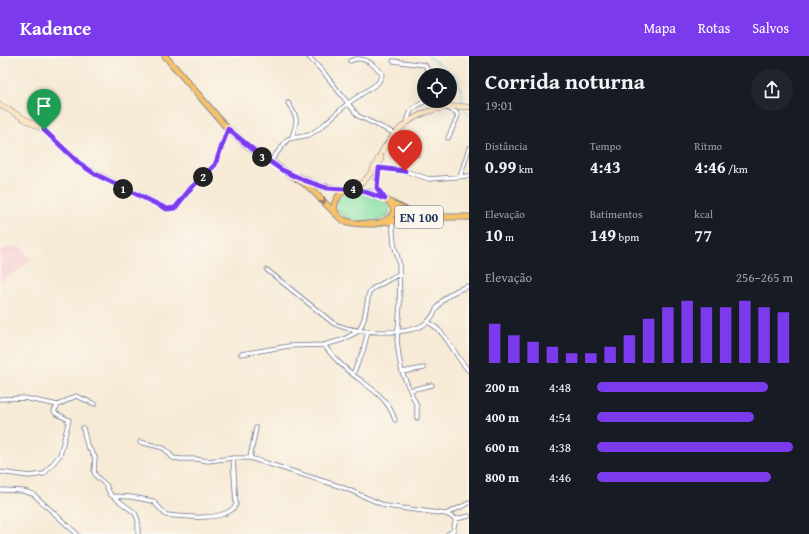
<!DOCTYPE html>
<html lang="pt">
<meta charset="utf-8">
<style>
body{margin:0;font-family:"Gentium Book Plus",serif;background:#20242c;color:#f1f3f6;height:100vh;display:flex;flex-direction:column;font-size:15px;white-space:nowrap}
*{box-sizing:border-box;margin:0}
p{font-size:13px;color:#9ea1a6}
.icon{flex:none;width:22px;height:22px;fill:none;stroke:currentColor;stroke-width:2;stroke-linecap:round;stroke-linejoin:round}
.map{position:relative;flex:1;overflow:hidden}
.drawer{display:flex;flex-direction:column;background:#171b24;width:340px}
.drawer>*{flex:none}
.fabs{position:absolute;left:417px;top:12px;display:grid;gap:8px}
.fabs a{display:grid;place-items:center;width:40px;height:40px;border-radius:50%;background:#171b24;box-shadow:0 4px 16px #0002;font-size:20px}
.pin{position:absolute;display:grid;place-items:center;width:34px;height:34px;color:#fff;margin:-41px -17px;border-radius:50% 50% 50% 0;rotate:-45deg;box-shadow:0 0 4px #0007}
.pin .icon{rotate:45deg}
.km{position:absolute;width:20px;height:20px;margin:-10px;border-radius:50%;background:#222;color:#fff;font-size:11px;line-height:20px;text-align:center}
.round{display:grid;place-items:center;flex:none;width:42px;height:42px;border-radius:21px;background:#20242c}
.headline{display:flex;align-items:center;justify-content:space-between;height:68px;padding:0 16px}
h1{font-size:22px;font-weight:700;line-height:30px}
.metrics{display:grid;grid-template-columns:repeat(3,1fr);gap:6px;height:68px;padding:4px 16px}
.metrics div{display:grid;align-content:center}
.metrics b{font-size:17px;font-weight:700}
.metrics small{font-size:11px;font-weight:400}
.metrics p{font-size:11px}
.chart{height:112px;padding:8px 16px}
.chart p{display:flex;justify-content:space-between}
.chart svg{width:100%;height:72px;margin-top:4px;stroke:#7c3aed;stroke-width:6}
ul{padding:0 16px;list-style:none;font-size:13px}
li{display:grid;grid-template-columns:64px 48px 1fr;align-items:center;height:30px}
li i{height:10px;border-radius:5px;background:#7c3aed}
header{display:flex;align-items:center;gap:24px;box-sizing:border-box;height:56px;padding:0 20px;background:#7c3aed;color:#fff}
header strong{font-size:19px}
nav{display:flex;gap:22px;margin-inline-start:auto;font-size:14px}
main{display:flex;flex:1;min-height:0}
.map>svg:first-child{display:block}
</style>
<header>
<strong>Kadence</strong>
<nav><a>Mapa</a><a>Rotas</a><a>Salvos</a></nav>
</header>
<main>
<div class="map">
<svg width="469" height="478" viewBox="0 0 469 478">
<rect width="100%" height="100%" fill="#fbf7ec"/>
<filter id="ink" filterUnits="userSpaceOnUse"><feTurbulence type="fractalNoise" baseFrequency=".025" numOctaves="2"/><feDisplacementMap in="SourceGraphic" scale="8" xChannelSelector="R" yChannelSelector="G"/><feConvolveMatrix kernelMatrix="1 2 1 2 8 2 1 2 1" color-interpolation-filters="sRGB"/></filter>
<filter id="wash" filterUnits="userSpaceOnUse"><feTurbulence type="fractalNoise" baseFrequency=".012" numOctaves="4" result="noise"/><feDisplacementMap in="SourceGraphic" scale="16" xChannelSelector="R" yChannelSelector="G"/><feGaussianBlur stdDeviation="0.9" result="paint"/><feColorMatrix in="noise" values="0 0 0 0 0 0 0 0 0 0 0 0 0 0 0 0 0 1.4 0 .05"/><feComposite in="paint" operator="in"/></filter>
<g filter="url(#wash)">
<rect width="100%" height="100%" fill="#f7ead6"/>
<path fill="#f7cfd5" d="M21 191 32 204 0 227V195L3 193Z"/>
<path fill="#88e1a6" stroke="#528882" d="M351 135C363 137 383 141 390 152L388 160C357 178 313 150 351 135Z"/>
<g fill="none" stroke-linecap="round" stroke-linejoin="round">
<path stroke="#5dc8d6" stroke-width="1" d="M428 0 457 21 462 38 463 49
M464 52 469 60"/>
</g>
</g>
<g filter="url(#ink)">
<g fill="none" stroke-linecap="round" stroke-linejoin="round">
<g stroke="#687088" stroke-width="5">
<path id="street" d="M308 0 325 18 358 60 394 77
M393 5 425 9 427 12V19
M288 47C298 62 298 64 292 81
M447 52 456 56 458 60 448 82
M407 66 411 54 425 45
M392 81 418 98
M270 106 288 83 309 79 320 72 347 48 378 27 382 19C380 13 367 3 360 3 357 2 353 4 350 5
M379 112 405 115 429 123 469 120
M460 121 469 92
M392 164 394 188 399 206 400 249 397 284 399 301 402 316 417 350V362
M267 214 333 267C352 277 408 281 426 267 431 264 434 257 437 252 444 240 455 234 469 230
M428 266C448 277 454 300 469 315
M324 289C330 297 337 305 345 312 364 329 387 338 395 364
M241 298 289 290 324 289 342 284 359 275 364 263 369 237 372 233 399 218
M402 316 424 312
M353 318 363 295 368 275
M410 334 432 329
M0 343 24 342 58 349 76 340 95 348
M83 372 87 389 95 401 94 416 96 420 106 429 110 438 135 457 138 464V478
M140 386 160 391 165 393 173 402 181 403H196L208 405 233 402H250L342 431 386 450 446 458 456 463 469 460
M250 402 256 372
M0 416 29 420 44 418 60 399 69 364 55 357 54 355 58 349
M0 434 23 435 33 438 77 478
M113 440 131 441 153 445 166 459C184 461 226 466 236 449L233 402
M446 458 469 447
M448 478 453 475 456 463"/>
</g>
<g stroke="#687088" stroke-width="6">
<path id="secondary" d="M0 49 44 74 79 107 95 117 167 153 175 152 191 132 215 109 228 73
M381 102C378 116 372 130 383 142
M351 133C370 126 374 110 383 94 402 62 432 48 469 51"/>
</g>
<g stroke="#687088" stroke-width="7">
<path id="primary" d="M165 0 228 73 250 92 308 130 339 161
M299 121 320 130 346 134
M351 133C363 135 380 137 389 146 403 159 382 169 370 168 361 168 351 168 343 164 327 155 336 135 351 133Z
M389 146 406 154 422 158
M388 166 416 161H469"/>
</g>
<use href="#street" stroke="#fff" stroke-width="3.5"/>
<use href="#secondary" stroke="#fbe6c4" stroke-width="5"/>
<use href="#primary" stroke="#f5c16b" stroke-width="5.5"/>
</g>
<defs><path id="oneway-chevron" d="M-2-3.5L2.5 0L-2 3.5" fill="none" stroke-width="1.6" stroke-linecap="round" stroke-linejoin="round"/></defs>
<use stroke="#7d7164" href="#oneway-chevron" transform="translate(323 145) rotate(48)"/>
</g>
<g fill="none" stroke-linecap="round" stroke-linejoin="round" filter="url(#ink)">
<g stroke="#fff" stroke-width="8">
<path id="route" d="M44 74 79 107 95 118 167 153 175 152 191 132 215 109 228 73 256 96 282 114 306 125 327 132 360 134 385 143 377 132 379 112 405 115"/>
</g>
<use href="#route" stroke="#7c3aed" stroke-width="5"/>
</g>
<g text-anchor="middle" dominant-baseline="central" stroke-width="3" stroke-linejoin="round" paint-order="stroke">
<rect fill="#fbf7ec" stroke="#5e6b89" stroke-width="1" x="395" y="150" width="48" height="22" rx="3"/>
<g font-size="13" font-weight="bold" fill="#1b2f5e">
<text x="419" y="161">EN 100</text>
</g>
</g>
</svg>
<div class="fabs">
<a><svg class="icon" aria-label="locate" viewBox="0 0 24 24"><circle cx="12" cy="12" r="6"/><path d="M12 2v4M12 18v4M2 12h4M18 12h4"/></svg></a>
</div>
<div class="pin" style="left:44px;top:74px;background:#1e9e55"><svg class="icon" aria-label="arrive" viewBox="0 0 24 24"><path d="M6 21V4h12l-3 4 3 4H6"/></svg></div>
<div class="pin" style="left:405px;top:115px;background:#d93025"><svg class="icon" aria-label="check" viewBox="0 0 24 24"><path d="M5 12l5 5 9-10"/></svg></div>
<b class="km" style="left:123px;top:133px">1</b>
<b class="km" style="left:203px;top:121px">2</b>
<b class="km" style="left:262px;top:101px">3</b>
<b class="km" style="left:353px;top:133px">4</b>
</div>
<section class="drawer">
<div class="headline"><div><h1>Corrida noturna</h1><p>19:01</p></div><a class="round"><svg class="icon" aria-label="share" viewBox="0 0 24 24"><path d="M12 15V3M7 8l5-5 5 5M5 13v7h14v-7"/></svg></a></div>
<div class="metrics">
<div><p>Distância</p><b>0.99<small> km</small></b></div>
<div><p>Tempo</p><b>4:43</b></div>
<div><p>Ritmo</p><b>4:46<small> /km</small></b></div>
</div>
<div class="metrics">
<div><p>Elevação</p><b>10<small> m</small></b></div>
<div><p>Batimentos</p><b>149<small> bpm</small></b></div>
<div><p>kcal</p><b>77</b></div>
</div>
<div class="chart"><p><span>Elevação</span>256–265 m</p>
<svg viewBox="0 0 160 44" preserveAspectRatio="none"><path d="M5 44V20M15 44V27M25 44V31M35 44V34M45 44V38M55 44V38M65 44V34M75 44V27M85 44V17M95 44V10M105 44V6M115 44V10M125 44V10M135 44V6M145 44V10M155 44V13"/></svg>
</div>
<ul>
<li><b>200 m</b>4:48<i style="width:87%"></i></li>
<li><b>400 m</b>4:54<i style="width:80%"></i></li>
<li><b>600 m</b>4:38<i style="width:100%"></i></li>
<li><b>800 m</b>4:46<i style="width:89%"></i></li>
</ul>
</section>
</main>
